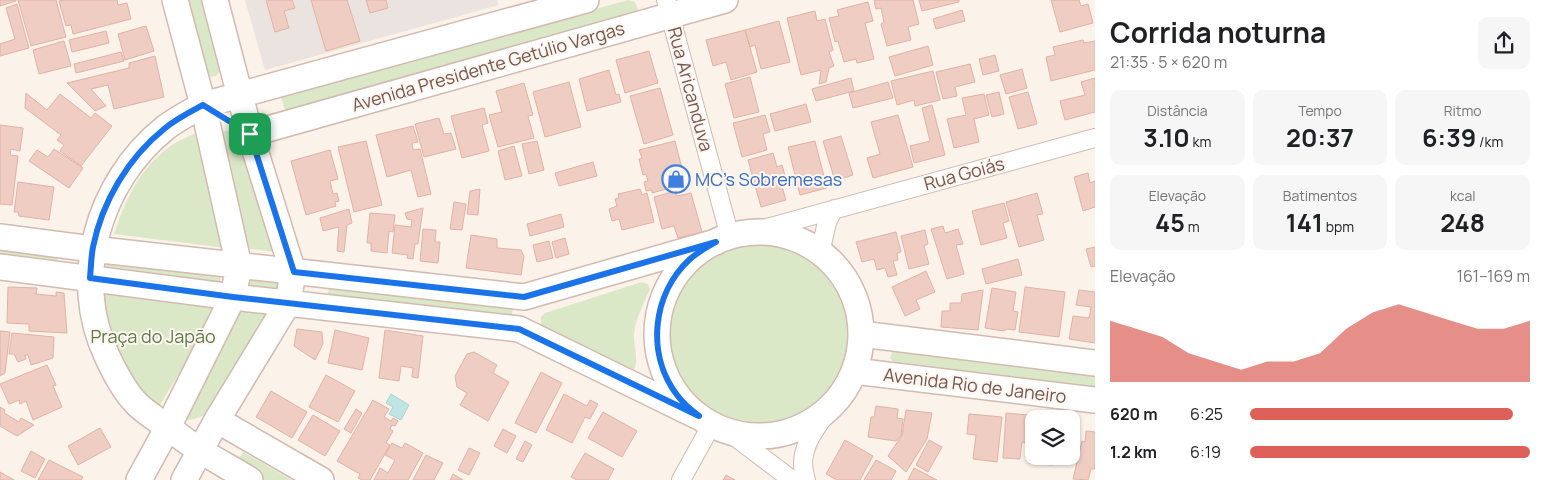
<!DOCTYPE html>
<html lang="pt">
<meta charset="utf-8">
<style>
body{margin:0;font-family:Manrope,sans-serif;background:#f6f6f6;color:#202124;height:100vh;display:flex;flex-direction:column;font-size:19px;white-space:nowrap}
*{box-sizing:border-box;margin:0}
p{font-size:16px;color:#757577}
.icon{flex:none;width:28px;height:28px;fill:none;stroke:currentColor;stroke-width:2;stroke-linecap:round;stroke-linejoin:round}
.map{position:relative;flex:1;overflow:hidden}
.panel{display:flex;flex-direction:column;background:#fff;width:450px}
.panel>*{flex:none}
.controls{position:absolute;left:1025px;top:410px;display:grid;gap:10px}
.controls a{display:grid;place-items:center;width:55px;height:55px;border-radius:10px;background:#fff;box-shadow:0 1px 4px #0004;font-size:25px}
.pin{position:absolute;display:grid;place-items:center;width:42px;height:42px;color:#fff;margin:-21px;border-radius:10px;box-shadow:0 2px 8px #0006}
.round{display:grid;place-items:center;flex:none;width:52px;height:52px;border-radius:10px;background:#f6f6f6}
.headline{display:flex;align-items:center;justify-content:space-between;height:85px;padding:0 15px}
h1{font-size:28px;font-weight:700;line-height:38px}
.stats{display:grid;grid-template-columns:repeat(3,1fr);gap:8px;height:85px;padding:5px 15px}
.stats div{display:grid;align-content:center;border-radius:10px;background:#f6f6f6;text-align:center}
.stats b{font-size:25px;font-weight:700}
.stats small{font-size:14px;font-weight:400}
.stats p{font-size:14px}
.chart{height:140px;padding:10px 15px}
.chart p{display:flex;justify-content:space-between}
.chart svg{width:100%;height:90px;margin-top:5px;fill:#dc6057;opacity:.7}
ul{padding:0 15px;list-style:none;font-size:16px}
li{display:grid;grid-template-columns:80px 60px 1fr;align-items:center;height:38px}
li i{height:12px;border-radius:6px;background:#dc6057}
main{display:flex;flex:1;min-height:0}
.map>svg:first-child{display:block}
</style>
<main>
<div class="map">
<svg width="1095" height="480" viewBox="0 0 1095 480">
<rect width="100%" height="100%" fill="#fbf2ea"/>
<path fill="#ebe3df" d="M245 0H497L499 5 265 70Z"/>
<path fill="#dbe8c8" d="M182 0H203L222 67 221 70 216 76 208 77Z
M628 0 635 2 638 10 635 16 285 110 281 97Z
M212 131H228L241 139 274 252 245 248Z
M196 133 226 248 114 234C126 199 140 167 172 145 179 140 188 137 196 133Z
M665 334a94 94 0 1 1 188 0a94 94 0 1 1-188 0Z
M0 249 58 256 56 269 0 261Z
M106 260 221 273 220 287 105 275Z
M248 275 278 279 276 294 246 290Z
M642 282 648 284 650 289C644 303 636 318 634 333 633 345 640 361 633 372L541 326V317L545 313Z
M329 287 513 307 511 321 327 302Z
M101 290 222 302 157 410 133 382 109 339Z
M235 305 273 310 213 413 190 420 169 415Z
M893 350 1095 370V388L896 364 890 358Z
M243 452 292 480H261L235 465Z"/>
<path fill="#bfe4e4" stroke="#a6d5d5" d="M391 394 409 405 401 420 389 414 393 407 386 403Z"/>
<path fill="#efcdc3" stroke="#e1b2a4" d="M0 0H16V1L0 6Z
M18 0H56L66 37 31 46Z
M63 0H117L118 5 127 3 131 19 73 34 71 25 66 26 59 1Z
M266 0H292L295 8 284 11 289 28 275 32Z
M311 0H347L360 41 326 51Z
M366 0H386L388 8 370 13Z
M874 0H913L919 24 908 27 911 40 887 46 881 24 884 22 881 8 876 9Z
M919 0H959V2L922 11Z
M1051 0H1079L1081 6 1088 4 1093 23 1060 32Z
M868 2 873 21 865 23 874 59 857 63 856 59 844 62 838 41 835 42 829 18 839 16 837 10Z
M17 4 29 48 0 56V44L15 39 6 8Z
M962 10 965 21 936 29 933 19Z
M815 11 817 21 825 19 833 50 829 52 834 66 829 68 826 82 819 84 821 70 801 75 787 18Z
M779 21 790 62 761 69 755 45 750 47 745 30Z
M146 26 154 51 125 60 118 34Z
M745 30 757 72 731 80 726 62 713 66 706 40Z
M106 31 109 43 72 52 69 40Z
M1083 40 1084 43 1095 41V70L1051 81 1046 57 1055 55 1053 47Z
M64 41 71 66 39 74 33 50Z
M928 46 933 65 895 76 889 57Z
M649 51 658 83 625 93 616 60Z
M121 52 124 61 76 73 74 64Z
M995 55 999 71 983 75 979 59Z
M155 56 164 97 114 109 108 85 91 89 106 106 95 111 67 83 129 68V63Z
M970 64 975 82 955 87 957 96 943 99 936 72Z
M1022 69 1027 88 1006 94 1000 75Z
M609 70 616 95 619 94 621 102 587 111 579 79Z
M933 71 940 100 915 106 914 100 897 105 891 81Z
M750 77 759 112 734 118 725 84Z
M851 78 854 91 816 101 812 89Z
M1095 78V112L1065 120 1060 101 1085 95 1081 82Z
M569 82 581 127 545 137 533 92Z
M888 82 893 98 853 108 849 93Z
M524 83 533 115 528 116 534 138 498 147 489 115 502 112 496 91Z
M660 88 673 135 644 144 630 96Z
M999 92 1004 114 992 117 986 95Z
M1028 92 1037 124 1018 129 1009 97Z
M26 93 47 110 60 94 91 118 95 113 112 126 81 166 60 151 64 145 57 140 61 135 25 108Z
M984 94 989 115 974 119 979 142 954 148 947 119 966 115 962 98Z
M806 104 811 122 775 131 770 114Z
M932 105 945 155 914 163 910 146 930 141 922 108Z
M484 108 488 123 482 125 489 151 462 158 451 116Z
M765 115 770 132 763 134 767 150 742 157 733 123Z
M898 115 913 167 873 178 867 158 880 154 871 122Z
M439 118 444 134 451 133 456 149 424 157 415 124Z
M0 125 23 128 20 151 11 149 10 155 18 156 12 205 0 204Z
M413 126 418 142 412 143 413 150 420 149 431 194 418 197 411 170 387 177 376 135Z
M841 136 853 175 835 181 823 141Z
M366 141 382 205 354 212 338 147Z
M537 141 544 170 529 174 522 144Z
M675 141 686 184 652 193V190L646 191 644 182 648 181 646 174 643 175 639 159 642 158 639 150Z
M815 141 827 188 800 195 788 147Z
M514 146 522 176 505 180 498 151Z
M54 149 83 168 69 188 29 161 37 150 48 157Z
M330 150 338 179 330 181 333 194 337 193 339 201 335 202 336 206 306 215 291 161Z
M773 153 777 167 782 165 786 179 780 180 786 200 761 207 748 160Z
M593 162 597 176 559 186 555 173Z
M1088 173 1090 183 1095 181V207L1083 211 1074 177Z
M18 182 54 187 49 220 19 216 18 212H14Z
M480 189 478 215 467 214 470 191Z
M640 189 642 195 647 193 654 222 622 230 619 219 612 221 609 209 617 206 615 199 619 198 618 194Z
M675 191 677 196 691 193 702 232 678 238 674 226 662 229 654 197Z
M1037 193 1043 214 1037 215 1044 240 1019 247 1006 202Z
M454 202 466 204 462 230 450 229Z
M1004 203 1009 221 1003 223 1007 238 981 245 972 211Z
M423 208 418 244H415L413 259 407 258 408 255 392 253 395 225 411 227 412 220 407 219 405 213Z
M349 209 352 223 347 225 344 252 337 251 339 227 323 231 320 218Z
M370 213 395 215 393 232 389 231 387 253 371 251V243H367Z
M561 214 564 227 530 236 527 224Z
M943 226 945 233 958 229 963 244 956 245 964 274 947 279 931 229Z
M423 229 436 230 435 242H440L438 263 420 261Z
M925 230 928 244 924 246 929 264 909 269 901 236Z
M896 232 901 252 897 253 898 260 893 261 897 275 888 277 885 268 877 270 874 259 862 262 856 242Z
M471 235 497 239V248L521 250 524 256 521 275 466 268Z
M565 238 569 254 556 258 552 242Z
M549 241 553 258 537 262 533 245Z
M1095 247V266L1091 267 1086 249Z
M1018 259 1022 275 986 284 982 269Z
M926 271 935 292 916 300 920 309 905 316 892 287Z
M8 287 37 288 36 294 56 296V292L64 293 67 333 29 331V324L7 323Z
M1025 287 1065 292 1059 337 1019 332Z
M992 288 1016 292 1013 311 1018 312 1015 330 1007 329 1004 331 985 328Z
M983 290 978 330 941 327 942 311H950V303H961L962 294Z
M1079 290 1095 292V343L1069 339 1073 316 1089 318 1091 307 1076 305Z
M297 329 322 332 323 344 315 360 294 346Z
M335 330 369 338 362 370 328 363Z
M385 330 423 336 418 378 412 377 413 368 401 366 399 381 379 378Z
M0 331 10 332 5 373 0 376Z
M12 333 54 337 53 358 31 365 28 355H25L26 359 18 362 14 354H9Z
M474 352 497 365 493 373 509 382 488 421 460 405 467 393 457 387 455 376 467 354Z
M47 365 56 385 53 386 62 407 33 420 26 401 20 404 19 400 9 404 0 384Z
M541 372 562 383 536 433 515 423Z
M326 375 355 391 338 422 309 407Z
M271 391 307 412 292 438 256 417Z
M564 394 587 406 590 400 598 404 590 419 585 417 572 443 546 430Z
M373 400 389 409 384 417 391 421 393 418 398 421 395 426 392 425 390 429 393 431 386 443 390 445 370 480H362L358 478 360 474 337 461Z
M876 406 898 409 897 418 903 419 901 435 896 441 868 437 871 417H874Z
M0 407 5 410 4 413 19 422 21 418 34 425 17 436 0 426Z
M356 409 362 413 351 433 344 429Z
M906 410 932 413 927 439 906 472 888 456 902 435Z
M603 412 637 431 622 457 588 438Z
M1006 413 1028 415 1026 443 1022 442 1020 459 1003 458Z
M969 414 1002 417 997 462 973 459 976 435 967 434Z
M313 415 340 431 325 456 298 440Z
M1029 420H1034V456H1053V465L1029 463 1030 446H1027Z
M100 428 111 447 78 465 68 446Z
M503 429 516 436 507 453 494 446Z
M1086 431 1095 432V469H1091L1088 480 1073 479 1082 441 1085 442Z
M845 440 873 456 860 480H837L826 474Z
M929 440 942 447 928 472 916 465Z
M525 441 532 445 523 462 516 459Z
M392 443 402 448 405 443 423 453 408 480H374L380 468 388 473 395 460 385 455Z
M469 448 480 453 469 475 458 470Z
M31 451 45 459 35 478 21 471Z
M585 453 614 469 608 480H577L571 477Z
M426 455 443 463 434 480H413Z
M49 460 83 477 81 480H38Z
M876 460 896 471 891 480H864Z
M914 468 937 480H908Z
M0 472 14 480H0Z
M453 474 463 480H450Z
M726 475 735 480H723Z"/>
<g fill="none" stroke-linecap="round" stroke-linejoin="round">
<g stroke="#cfbab2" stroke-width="20">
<path id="street" d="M666 0 730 237
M749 233 1095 138
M820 253 827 222 834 209
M726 430 792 480
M681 480 712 424
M806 480C794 448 821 422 838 398"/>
</g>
<g stroke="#d2bab0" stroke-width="28">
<path id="secondary" d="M250 134 725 0
M657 334a102 102 0 1 1 204 0a102 102 0 1 1-204 0Z
M0 237 92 249 524 297 716 242
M0 267 233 297 519 329 699 417
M861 334 1095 363
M854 371 1095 400
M217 420 321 480
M139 480 168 427 233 297 239 266 203 105 175 0
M184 480 217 420 288 303 293 272 250 134 215 0
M250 480C234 470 217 461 201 451 189 444 179 435 167 427 157 419 146 413 137 404 124 391 115 373 107 356 70 278 98 182 165 128 177 119 190 112 203 105L586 0"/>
</g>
<use href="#street" stroke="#fff" stroke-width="18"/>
<use href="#secondary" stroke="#fff" stroke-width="25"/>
</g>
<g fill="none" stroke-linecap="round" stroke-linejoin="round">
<g stroke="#fff" stroke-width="10">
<path id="route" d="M203 105 250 134 294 272 524 297 716 242C707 247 698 252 690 259 652 294 646 354 677 395 683 403 691 410 699 416L519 329 233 297 90 278C91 268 91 257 93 247 102 202 128 158 164 129 176 119 190 112 203 105Z"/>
</g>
<use href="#route" stroke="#1a73e8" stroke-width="6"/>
</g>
<defs>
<g id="shop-ring" transform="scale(1.4375)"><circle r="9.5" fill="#fef6f0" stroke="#3f7fe0" stroke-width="1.5"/><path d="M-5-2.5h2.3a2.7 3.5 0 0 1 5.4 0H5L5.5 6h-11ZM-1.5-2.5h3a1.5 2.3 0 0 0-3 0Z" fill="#3f7fe0"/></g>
</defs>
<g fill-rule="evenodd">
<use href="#shop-ring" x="676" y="179"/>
</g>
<g text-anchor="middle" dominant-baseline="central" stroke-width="4" stroke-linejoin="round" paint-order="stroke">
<g font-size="18" fill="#75564e" stroke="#fef6f0">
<text transform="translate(488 66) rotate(-16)">Avenida Presidente Getúlio Vargas</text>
<text transform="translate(691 89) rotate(75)">Rua Aricanduva</text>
<text transform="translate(964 173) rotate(-15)">Rua Goiás</text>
<text transform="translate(975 385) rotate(7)">Avenida Rio de Janeiro</text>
</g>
<g font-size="18" fill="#366cbe" stroke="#fef6f0" text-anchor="start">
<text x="695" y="179">MC’s Sobremesas</text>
</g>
<g font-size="18" fill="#5e7947" stroke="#fef6f0">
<text x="153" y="336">Praça do Japão</text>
</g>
</g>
</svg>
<div class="controls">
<a><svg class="icon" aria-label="layers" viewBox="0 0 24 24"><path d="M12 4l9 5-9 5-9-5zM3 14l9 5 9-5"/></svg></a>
</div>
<div class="pin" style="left:250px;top:134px;background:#1e9e55"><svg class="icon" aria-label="arrive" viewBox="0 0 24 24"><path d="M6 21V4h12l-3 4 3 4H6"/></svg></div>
</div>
<section class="panel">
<div class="headline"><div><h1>Corrida noturna</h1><p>21:35 · 5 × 620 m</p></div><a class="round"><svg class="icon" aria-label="share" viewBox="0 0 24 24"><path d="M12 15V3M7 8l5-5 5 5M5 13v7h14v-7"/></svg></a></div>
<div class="stats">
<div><p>Distância</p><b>3.10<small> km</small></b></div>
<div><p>Tempo</p><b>20:37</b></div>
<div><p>Ritmo</p><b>6:39<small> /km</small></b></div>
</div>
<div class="stats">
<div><p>Elevação</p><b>45<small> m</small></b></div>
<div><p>Batimentos</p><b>141<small> bpm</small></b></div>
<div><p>kcal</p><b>248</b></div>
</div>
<div class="chart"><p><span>Elevação</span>161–169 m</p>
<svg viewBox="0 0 160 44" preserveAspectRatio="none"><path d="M0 44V14L10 18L20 22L30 30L40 34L50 38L60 34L70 34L80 30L90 18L100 10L110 6L120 10L130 14L140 18L150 18L160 14V44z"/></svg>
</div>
<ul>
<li><b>620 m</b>6:25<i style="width:94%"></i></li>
<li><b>1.2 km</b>6:19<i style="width:100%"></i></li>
</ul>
</section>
</main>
